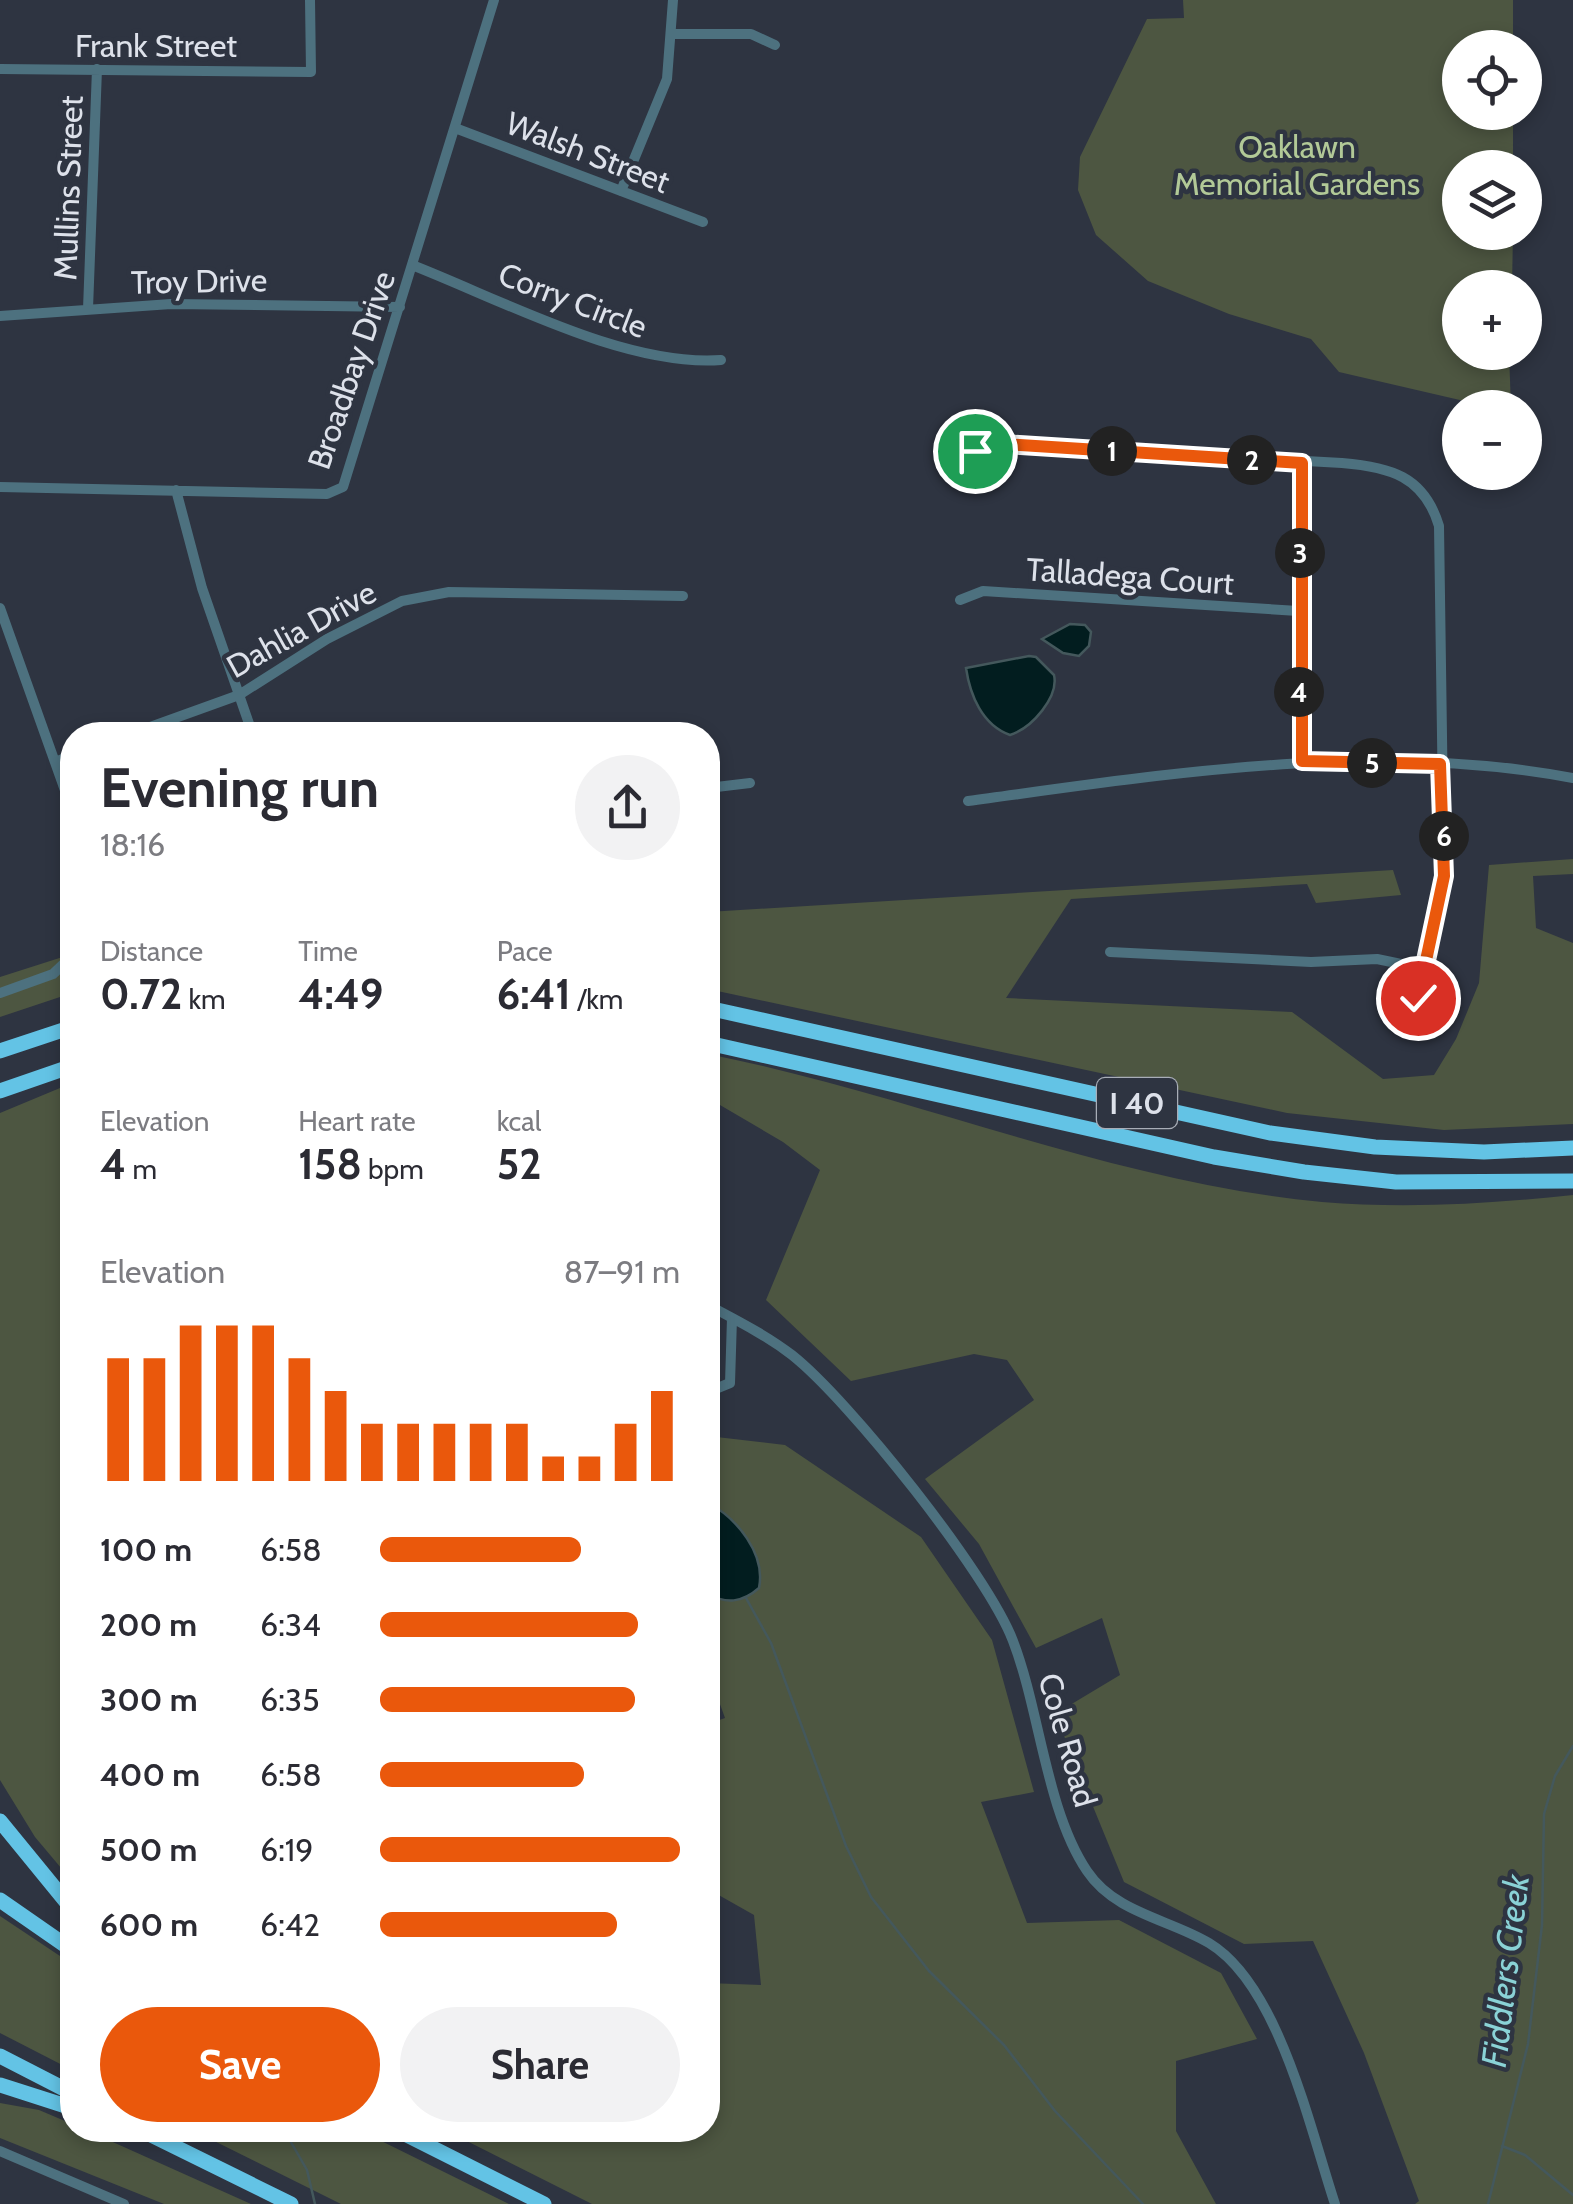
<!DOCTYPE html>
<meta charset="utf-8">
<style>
body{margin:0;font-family:Cabin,sans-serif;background:#f2f2f3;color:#2b2b33;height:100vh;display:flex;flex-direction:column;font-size:38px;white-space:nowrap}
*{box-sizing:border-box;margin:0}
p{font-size:32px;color:#7c7c81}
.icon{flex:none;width:55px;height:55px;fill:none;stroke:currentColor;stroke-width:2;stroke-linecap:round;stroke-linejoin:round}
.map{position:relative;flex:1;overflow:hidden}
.sheet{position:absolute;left:60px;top:722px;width:660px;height:1420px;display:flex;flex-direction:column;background:#fff;border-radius:40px;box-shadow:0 5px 15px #0003}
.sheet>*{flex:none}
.tools{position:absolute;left:1442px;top:30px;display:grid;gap:20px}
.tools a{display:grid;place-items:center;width:100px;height:100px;border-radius:50%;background:#fff;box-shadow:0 5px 15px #0003;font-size:50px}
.pin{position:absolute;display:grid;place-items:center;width:85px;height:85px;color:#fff;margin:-42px;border:5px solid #fff;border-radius:50%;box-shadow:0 2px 10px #0007}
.km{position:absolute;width:50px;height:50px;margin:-25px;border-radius:50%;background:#222;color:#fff;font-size:28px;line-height:50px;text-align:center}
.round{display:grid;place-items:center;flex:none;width:105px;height:105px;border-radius:52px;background:#f2f2f3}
.headline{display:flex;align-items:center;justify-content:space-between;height:170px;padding:0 40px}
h1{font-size:55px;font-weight:700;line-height:75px}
.stats{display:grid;grid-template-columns:repeat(3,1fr);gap:15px;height:170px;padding:10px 40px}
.stats div{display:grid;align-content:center}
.stats b{font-size:42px;font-weight:700}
.stats small{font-size:28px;font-weight:400}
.stats p{font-size:28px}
.chart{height:280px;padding:20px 40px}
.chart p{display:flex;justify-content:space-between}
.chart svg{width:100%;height:180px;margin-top:10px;stroke:#ea580c;stroke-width:6}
.cta{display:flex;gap:20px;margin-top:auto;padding:20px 40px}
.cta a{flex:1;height:115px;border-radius:60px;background:#ea580c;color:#fff;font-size:40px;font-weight:700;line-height:115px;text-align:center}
.cta a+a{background:#f2f2f3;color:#2b2b33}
ul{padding:0 40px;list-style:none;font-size:32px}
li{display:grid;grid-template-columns:160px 120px 1fr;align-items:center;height:75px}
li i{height:25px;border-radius:12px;background:#ea580c}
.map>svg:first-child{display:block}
</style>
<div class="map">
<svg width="1573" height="2204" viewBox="0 0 1573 2204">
<rect width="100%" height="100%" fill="#2e3441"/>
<path fill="#4d5641" d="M1183 0H1513V47L1460 48V112L1513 113V167L1460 168V232L1513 233 1512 287 1460 288V352L1509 353 1511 407H1490L1339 372 1311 339 1229 314 1148 281 1096 235 1078 190 1080 157 1147 19 1184 18Z
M1573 859V874L1533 876 1536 928 1573 943V1124L1444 1130 1287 1113 708 989V912L1393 870 1401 895 1316 903 1307 884 1071 899 1006 998 1292 1012 1383 1079 1434 1075 1456 1039 1479 983 1489 865Z
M72 954V993L0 1017V977Z
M708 1054C913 1095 1112 1182 1322 1202 1404 1209 1491 1204 1573 1195V2204H1415L1419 2201 1364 2053 1313 1941 1244 1944 1124 1882 1055 1714 1120 1675 1102 1618 1036 1648 979 1544 925 1479 1034 1400 1007 1360 974 1354 851 1381 766 1300 820 1170 783 1142 708 1098Z
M72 1083V1881L35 1837 0 1780V1113Z
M708 1436 785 1445 921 1537 992 1640 1034 1792 981 1802 1027 1923 1119 1920 1221 1973 1257 2039 1176 2061V2131L1216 2204H592L445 2130H708V1983L761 1985 754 1915 708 1889V1724L725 1718 708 1671Z
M0 1916 72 1964V2070L0 2033Z
M0 2103 39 2110 72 2124V2130H86L251 2204H164L0 2138Z
M192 2130H359L509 2204H341Z"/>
<path fill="#021d1f" stroke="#44585c" stroke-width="2.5" d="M1070 624 1085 625 1091 632 1089 646 1079 656 1063 653 1042 639Z
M1029 656 1036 657 1054 675C1059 697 1032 728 1010 735 982 725 970 695 966 668Z
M708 1503C737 1518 766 1554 759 1588 742 1603 726 1604 708 1594Z"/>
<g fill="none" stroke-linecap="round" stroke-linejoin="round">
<path stroke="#44585c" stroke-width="2.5" d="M746 1598 771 1643 846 1846 871 1897 929 1971 1004 2045 1055 2111 1143 2204
M284 2130 307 2170 315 2204
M1502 2146 1525 2155 1573 2195
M1488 2204 1528 2044 1542 1925 1544 1814 1555 1776 1573 1746"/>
<path stroke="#4d717f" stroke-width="10" d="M672 34H751L775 45
M0 69 311 72 310 0
M455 128 703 222
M621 191 667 79 673 0
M412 265C502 300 625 367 721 360
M88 309 97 69
M0 316 171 304 400 307
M975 451 987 443 1342 463C1390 467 1424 476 1439 526L1444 875 1436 929 1413 1018 1402 1027
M1302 463 1298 680 1302 761
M0 487 327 494 343 487 494 0
M176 490 202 588 253 735
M960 600 983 591 1298 611
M0 608 72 810
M128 735 239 695 327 639 402 601 449 592 683 596
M55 762 72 755
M708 788 750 783
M968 801C1168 774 1372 740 1573 778
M1110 952 1311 962 1377 959 1425 969
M0 993 53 974 72 956
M708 1305C736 1320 766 1335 792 1355 850 1401 987 1573 1013 1641 1040 1711 1046 1810 1087 1871 1115 1913 1169 1919 1209 1943 1279 1985 1310 2129 1335 2204
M708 1392 730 1383 732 1318
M0 2151 124 2204"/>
<path stroke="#63c3e5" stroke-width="15" d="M708 1008 1270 1133 1375 1147 1484 1152 1573 1148
M708 1043 1214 1157 1304 1172 1396 1182 1573 1181
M0 1051 72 1027
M0 1091 72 1066
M0 1821 72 1909
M0 1900 72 1950
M0 2056 72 2093
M0 2085 72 2108
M141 2130 291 2204
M397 2130 544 2204"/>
</g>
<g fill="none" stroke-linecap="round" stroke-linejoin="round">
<g stroke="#fff" stroke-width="20">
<path id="route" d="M975 451 987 443 1302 463V761L1440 764 1444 876 1418 998"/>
</g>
<use href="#route" stroke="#ea580c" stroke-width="12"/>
</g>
<g text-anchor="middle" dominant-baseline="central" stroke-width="9" stroke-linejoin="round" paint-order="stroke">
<rect fill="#2e3441" stroke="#a8adb7" stroke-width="2.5" x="1097" y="1078" width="80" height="50" rx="8"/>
<g font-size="30" font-weight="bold" fill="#dde1ea">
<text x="1137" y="1103">I 40</text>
</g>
<g font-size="32" fill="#dde1ea" stroke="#2e3441">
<text x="156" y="45">Frank Street</text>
<text transform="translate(588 152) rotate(21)">Walsh Street</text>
<text transform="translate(68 188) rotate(-88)">Mullins Street</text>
<text transform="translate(199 281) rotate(-1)">Troy Drive</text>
<text transform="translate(573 300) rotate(21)">Corry Circle</text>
<text transform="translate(351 370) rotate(-71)">Broadbay Drive</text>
<text transform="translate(1130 576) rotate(4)">Talladega Court</text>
<text transform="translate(301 629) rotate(-29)">Dahlia Drive</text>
<text transform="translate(1068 1740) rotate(74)">Cole Road</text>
</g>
<g font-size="32" fill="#b2c997" stroke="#2e3441">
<text x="1297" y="146">Oaklawn<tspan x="1297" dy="37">Memorial Gardens</tspan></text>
</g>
<g font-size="35" font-style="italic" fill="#8ad2d6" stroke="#2e3441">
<text transform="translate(1505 1971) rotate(-83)">Fiddlers Creek</text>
</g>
</g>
</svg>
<div class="tools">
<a><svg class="icon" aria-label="locate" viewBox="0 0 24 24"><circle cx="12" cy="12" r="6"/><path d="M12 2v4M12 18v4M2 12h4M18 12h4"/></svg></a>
<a><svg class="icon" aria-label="layers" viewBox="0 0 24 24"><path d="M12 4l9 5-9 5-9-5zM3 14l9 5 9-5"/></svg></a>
<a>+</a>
<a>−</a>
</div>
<div class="pin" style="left:975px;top:451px;background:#1e9e55"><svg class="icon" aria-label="arrive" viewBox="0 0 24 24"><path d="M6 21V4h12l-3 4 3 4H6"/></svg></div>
<div class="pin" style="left:1418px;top:998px;background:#d93025"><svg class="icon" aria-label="check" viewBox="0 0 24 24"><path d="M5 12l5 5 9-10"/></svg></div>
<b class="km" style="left:1112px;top:451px">1</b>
<b class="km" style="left:1252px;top:460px">2</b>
<b class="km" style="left:1300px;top:553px">3</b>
<b class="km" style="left:1299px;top:692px">4</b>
<b class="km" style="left:1372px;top:763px">5</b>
<b class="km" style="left:1444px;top:836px">6</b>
<section class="sheet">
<div class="headline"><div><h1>Evening run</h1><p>18:16</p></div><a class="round"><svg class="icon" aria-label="share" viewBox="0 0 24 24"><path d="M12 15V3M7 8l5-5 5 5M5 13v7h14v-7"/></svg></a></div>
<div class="stats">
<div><p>Distance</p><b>0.72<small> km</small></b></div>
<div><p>Time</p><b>4:49</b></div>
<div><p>Pace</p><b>6:41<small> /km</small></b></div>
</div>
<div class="stats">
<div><p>Elevation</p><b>4<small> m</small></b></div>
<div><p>Heart rate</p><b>158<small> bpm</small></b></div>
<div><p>kcal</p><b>52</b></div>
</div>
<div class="chart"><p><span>Elevation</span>87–91 m</p>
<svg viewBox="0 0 160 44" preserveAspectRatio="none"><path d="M5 44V14M15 44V14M25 44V6M35 44V6M45 44V6M55 44V14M65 44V22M75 44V30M85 44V30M95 44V30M105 44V30M115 44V30M125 44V38M135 44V38M145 44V30M155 44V22"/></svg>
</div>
<ul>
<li><b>100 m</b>6:58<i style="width:67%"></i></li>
<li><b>200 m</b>6:34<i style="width:86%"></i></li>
<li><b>300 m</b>6:35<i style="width:85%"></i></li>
<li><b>400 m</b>6:58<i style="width:68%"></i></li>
<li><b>500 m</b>6:19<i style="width:100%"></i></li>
<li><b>600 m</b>6:42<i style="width:79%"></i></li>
</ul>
<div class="cta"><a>Save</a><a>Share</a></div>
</section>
</div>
